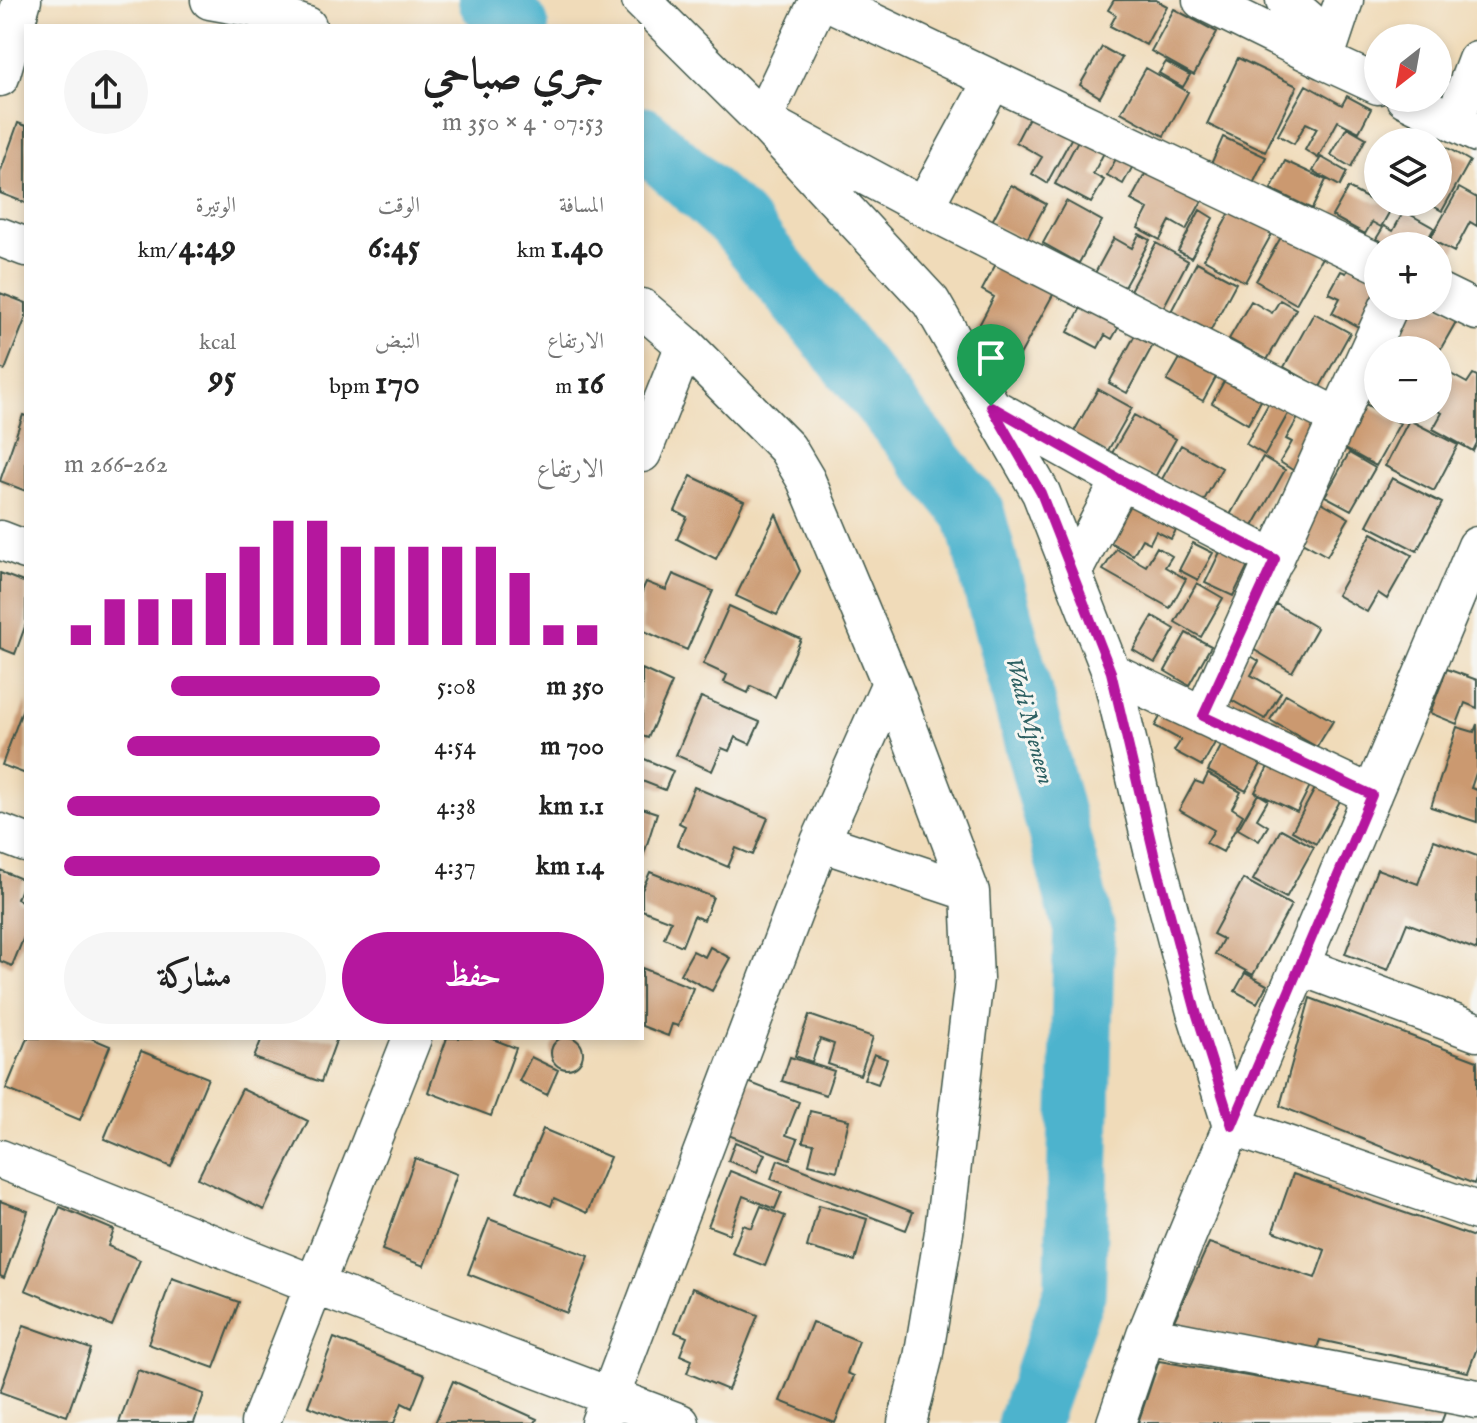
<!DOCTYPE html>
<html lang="ar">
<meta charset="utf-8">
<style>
body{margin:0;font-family:"IM FELL English",Amiri,serif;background:#f6f6f6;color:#222;direction:rtl;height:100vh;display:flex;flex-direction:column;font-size:30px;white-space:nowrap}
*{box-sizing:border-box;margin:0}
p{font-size:26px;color:#767676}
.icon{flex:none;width:44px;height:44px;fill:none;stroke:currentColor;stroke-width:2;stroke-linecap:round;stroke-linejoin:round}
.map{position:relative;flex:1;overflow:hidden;direction:ltr}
.side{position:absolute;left:24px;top:24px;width:620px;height:1016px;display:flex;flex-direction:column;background:#fff;border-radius:0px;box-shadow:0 4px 12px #0003;direction:rtl}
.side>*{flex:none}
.needle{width:52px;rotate:211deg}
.fabs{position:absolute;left:1364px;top:24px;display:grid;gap:16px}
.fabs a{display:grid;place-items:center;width:88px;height:88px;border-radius:50%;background:#fff;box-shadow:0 4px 12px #0003;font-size:40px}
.pin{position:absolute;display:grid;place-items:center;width:68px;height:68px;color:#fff;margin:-82px -34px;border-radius:50% 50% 50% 0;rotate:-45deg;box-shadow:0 0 8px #0007}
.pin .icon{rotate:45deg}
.round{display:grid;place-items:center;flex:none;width:84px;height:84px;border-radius:42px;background:#f6f6f6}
.headline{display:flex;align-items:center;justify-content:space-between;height:136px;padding:0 40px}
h1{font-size:44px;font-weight:800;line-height:60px}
.figures{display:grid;grid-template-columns:repeat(3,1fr);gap:12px;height:136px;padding:8px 40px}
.figures div{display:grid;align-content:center}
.figures b{font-size:34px;font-weight:800}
.figures small{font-size:22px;font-weight:400}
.figures p{font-size:22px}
.chart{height:224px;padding:16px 40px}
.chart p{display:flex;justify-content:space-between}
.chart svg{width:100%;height:144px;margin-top:8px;stroke:#b5179e;stroke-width:6}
.action{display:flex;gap:16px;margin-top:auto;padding:16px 40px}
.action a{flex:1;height:92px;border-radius:48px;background:#b5179e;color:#fff;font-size:32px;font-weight:800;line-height:92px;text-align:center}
.action a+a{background:#f6f6f6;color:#222}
ul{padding:0 40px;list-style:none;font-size:26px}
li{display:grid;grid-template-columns:128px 96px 1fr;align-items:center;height:60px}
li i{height:20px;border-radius:10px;background:#b5179e}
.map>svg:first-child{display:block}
</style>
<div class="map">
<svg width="1477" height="1423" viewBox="0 0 1477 1423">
<rect width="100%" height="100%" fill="#f6f6f2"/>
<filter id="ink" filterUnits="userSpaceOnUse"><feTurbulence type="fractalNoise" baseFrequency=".0125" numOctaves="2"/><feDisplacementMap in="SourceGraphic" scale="16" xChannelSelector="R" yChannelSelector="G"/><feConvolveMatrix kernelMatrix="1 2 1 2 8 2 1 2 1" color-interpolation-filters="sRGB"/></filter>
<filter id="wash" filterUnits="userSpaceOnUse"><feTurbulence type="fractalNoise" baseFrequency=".006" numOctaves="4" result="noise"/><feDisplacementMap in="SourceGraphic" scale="32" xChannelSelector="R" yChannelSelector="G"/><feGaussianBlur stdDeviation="1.8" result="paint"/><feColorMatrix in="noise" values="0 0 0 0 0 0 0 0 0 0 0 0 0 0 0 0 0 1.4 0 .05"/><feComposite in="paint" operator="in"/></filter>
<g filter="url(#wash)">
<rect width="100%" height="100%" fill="#f0dbb9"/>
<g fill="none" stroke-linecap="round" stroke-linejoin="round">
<path stroke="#4eb3cd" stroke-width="62" d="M489 0 518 26
M642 137 737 222 974 513 1084 929 1075 1291 1028 1423"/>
</g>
<g id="blocks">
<path fill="#cb9970" d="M1114 0H1156L1167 6 1146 45 1110 26 1116 15 1108 10Z
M1174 9 1217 32 1194 75 1151 51Z
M1102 47 1122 58 1100 97 1080 85Z
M1238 58 1297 86 1265 152 1207 124Z
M1166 62 1190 75 1183 87 1159 73Z
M1146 68 1188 92 1164 136 1121 112Z
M1306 85 1342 105 1347 96 1371 109 1359 132 1338 121 1318 158 1305 150 1317 128 1306 123 1294 144 1278 135Z
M1035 106 1077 128 1047 183 1032 174 1042 157 1016 142Z
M18 123 26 126V203L0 193V173Z
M1347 127 1366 138 1351 167 1331 155Z
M1084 129 1109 143 1093 174 1104 180 1091 203 1055 184Z
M1223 137 1266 157 1253 184 1211 164Z
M1446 147 1470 161 1442 211 1426 202H1438V161Z
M1122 148 1138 157 1123 184 1107 175Z
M1321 157 1347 172 1340 186 1313 171Z
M1152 161 1204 197 1186 230 1170 221 1160 240 1138 228 1148 209 1131 200Z
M1285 161 1326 180 1312 209 1271 189Z
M1011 185 1046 204 1026 241 991 223Z
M1348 188 1376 203 1395 202 1381 227 1372 222 1365 234 1332 216Z
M1459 188 1477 198V226L1470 222 1454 252 1430 239Z
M1238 198 1279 221 1245 282 1204 259Z
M1066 201 1102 221 1079 263 1043 243Z
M1200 210 1213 218 1191 258 1178 251Z
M1404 211 1434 228 1424 246H1390L1376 239 1384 226 1393 231Z
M1289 223 1329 245 1296 304 1256 281Z
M1139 234 1150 240 1123 289 1095 273 1114 238 1132 248Z
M1156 243 1188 261 1162 310 1129 292Z
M1356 256 1378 268V305L1364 330 1332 313 1340 298 1329 293 1341 271 1346 273Z
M998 260 1055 291 1020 355 976 331 994 297 982 290Z
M1197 262 1236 283 1206 339 1167 319Z
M0 293 26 303V317L5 370 0 368Z
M1086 298 1124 318 1112 339 1105 335 1098 348 1068 332Z
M1280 300 1296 309 1267 360 1229 339 1251 301 1272 313Z
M1406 306H1438L1461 313 1440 350H1382Z
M1314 313 1350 333 1320 387 1284 367Z
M1141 324 1159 334 1127 393 1109 383Z
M1187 346 1222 366 1203 401 1167 381Z
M1232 367 1268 388 1248 424 1212 403Z
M1449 373 1467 383 1473 374 1477 376V443L1473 451 1433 429 1442 413 1438 411V393Z
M1098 389 1132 408 1106 454 1072 435Z
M1270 401 1289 412 1265 455 1246 444Z
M1307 402 1329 415 1296 472 1280 462 1292 442 1286 439Z
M1362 402 1400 423 1376 466 1338 445Z
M23 415 26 416V491L0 481Z
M1134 415 1176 439 1155 477 1112 453Z
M1409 420 1458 445 1434 491 1385 466Z
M1181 445 1222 468 1203 502 1162 479Z
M1349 453 1375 468 1351 510 1325 496Z
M1263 457 1285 470 1252 528 1230 515Z
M691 476 744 501 716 559 677 539 687 517 675 511Z
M1392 478 1442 503 1417 551 1367 525Z
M1127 492 1181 521 1171 539 1156 531 1150 543 1142 539 1133 555 1102 538Z
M1316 499 1349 518 1327 556 1295 538Z
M776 514 800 571 777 615 736 596Z
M1372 533 1412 555 1387 599 1378 593 1367 612 1337 595Z
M1222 535 1255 551 1233 596 1205 583 1220 552 1214 550Z
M1193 543 1213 553 1198 580 1179 570Z
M1157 547 1172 556 1165 567 1186 579 1170 608 1103 570 1116 549 1146 566Z
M0 573 26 583V624L15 654 0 648Z
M673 574 713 591 687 650 642 630V591L646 582 666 590Z
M1197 583 1223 598 1201 637 1175 622Z
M1276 604 1317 628 1292 672 1251 648Z
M729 606 801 639 775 697 751 686 748 693 724 682 727 675 703 664Z
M1153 616 1175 629 1155 663 1133 650Z
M1186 633 1211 646 1189 685 1165 671Z
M1249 655 1259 661 1251 675 1281 692 1265 719 1226 697Z
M642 669 672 683 648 738 642 736Z
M1447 669 1477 680V708L1465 703 1457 724 1430 713Z
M1286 694 1333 721 1317 747 1270 720Z
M701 697 760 722 750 744 735 737 729 751 722 748 712 771 676 755Z
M26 700V774L2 765Z
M1167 704 1220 734 1202 766 1174 751 1181 740 1155 726Z
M1477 724V770L1471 788 1477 790V822L1431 807 1457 727 1474 732Z
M1227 735 1266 755 1246 791 1208 771Z
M1273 757 1314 778 1297 812 1255 792Z
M642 758 673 771 665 790 642 781Z
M1208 774 1241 792 1232 808 1243 815 1223 852 1206 843 1214 830 1179 810 1195 781 1203 784Z
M1321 778 1345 792 1316 844 1292 831Z
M694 787 768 818 753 855 736 848 728 867 677 845 685 826 679 823Z
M1258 794 1268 800 1257 819 1268 826 1259 841 1238 829Z
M642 808 657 813 643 857 642 856Z
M1281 829 1314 847 1286 898 1253 880Z
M1434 840 1477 856V950L1407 923 1388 970 1345 954 1377 869 1418 884Z
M0 870 24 880 17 899 26 903V932L12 966 0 961Z
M650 872 713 897 704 920 694 916 682 946 664 938 671 921 642 910V890Z
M1243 879 1291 905 1253 975 1215 954 1223 939 1213 934Z
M710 947 730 958 712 991 680 974 693 951 705 957Z
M642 968 693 988 678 1026 672 1024 668 1036 642 1026Z
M1245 973 1267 985 1257 1003 1235 991Z
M1310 998 1477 1061V1176L1474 1184 1280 1106Z
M809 1015 873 1037 860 1075 828 1064 834 1044 820 1039 812 1062 795 1056Z
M551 1053a16 16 0 1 1 32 0a16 16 0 1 1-32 0Z
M27 1038H91L110 1046 80 1120 6 1089Z
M262 1038H337L321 1082 254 1058Z
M447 1038H490L516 1048 491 1116 428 1092Z
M141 1051 208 1078 171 1167 104 1139Z
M874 1054 887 1059 878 1084 864 1079Z
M531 1057 558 1070 547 1095 519 1081Z
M790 1057 834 1071 826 1095 782 1081Z
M743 1080 799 1102 786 1135 798 1139 790 1159 723 1133Z
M242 1089 308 1121 264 1210 198 1178Z
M810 1111 849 1120 837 1171 809 1164 814 1144 803 1142Z
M543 1129 610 1157 587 1213 554 1198 551 1206 517 1191Z
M735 1142 765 1154 757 1172 728 1161Z
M415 1158 457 1174 424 1266 382 1250Z
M778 1160 913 1212 906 1230 771 1179Z
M730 1171 782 1192 775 1209 743 1196 729 1234 708 1226Z
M1293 1174 1477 1238V1348L1468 1372 1320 1340 1315 1353 1173 1323 1209 1243 1315 1278 1325 1250 1273 1231Z
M0 1201 28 1211 4 1278 0 1276Z
M819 1205 867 1219 855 1261 807 1247Z
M761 1206 785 1216 765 1266 732 1253 743 1225 752 1228Z
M60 1207 114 1230 108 1246 140 1260 112 1326 25 1290Z
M489 1219 589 1256 567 1313 468 1274Z
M172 1278 239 1302 214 1368 148 1344Z
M692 1288 758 1315 728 1390 687 1373 692 1360 680 1355 687 1337 675 1332Z
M812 1322 859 1341 847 1373 854 1376 835 1423 780 1401Z
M24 1325 91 1349 67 1416 0 1392Z
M334 1338 425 1375 412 1408 402 1403 394 1423H351L308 1406Z
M1159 1361 1446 1410 1441 1423H1138Z
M138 1370 204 1394 194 1423H119Z
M453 1381 537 1419 535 1423H435Z"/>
</g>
</g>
<g filter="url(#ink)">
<use href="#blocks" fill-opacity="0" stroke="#3e5548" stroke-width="2"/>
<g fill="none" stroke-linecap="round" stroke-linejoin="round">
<g stroke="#3e5548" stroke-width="41">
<path id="minor" d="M210 0 254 8 307 26
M641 0 762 120 931 302 1041 493 1111 672 1154 854 1196 1012 1232 1126
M819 0 762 120 924 207 1339 418
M825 0 1378 263
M1202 0 1324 60 1344 0
M1285 0 1330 39
M1324 60 1378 85
M0 77 22 0
M1405 98 1477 133
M1454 121 1477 60
M924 207 993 80
M0 237 26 247
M1438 292 1477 311
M642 308 685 345 787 448 806 480 891 683 970 892 974 979 944 1232 923 1358 907 1423
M993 408 1121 480 1275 559
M642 453 685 345
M0 540 26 550
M1072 573 1121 480
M1111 672 1372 795
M1203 716 1389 306
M0 833 26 843
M820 842 970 892
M1300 966 1477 1032
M1232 1126 1477 1211
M0 1159 315 1285 680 1423
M1146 1335 1477 1399
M260 1423 412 1038
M600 1423 820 842 891 683
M1116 1423 1146 1335 1232 1126 1477 546"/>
</g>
<use href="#minor" stroke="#fff" stroke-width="38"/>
</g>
</g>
<g fill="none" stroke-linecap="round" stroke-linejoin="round" filter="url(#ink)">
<g stroke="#fff" stroke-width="16">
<path id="route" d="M991 406 1121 480 1275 559 1203 716 1372 795 1232 1126 1196 1012 1154 854 1111 672 1041 493Z"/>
</g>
<use href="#route" stroke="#b5179e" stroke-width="10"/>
</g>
<g text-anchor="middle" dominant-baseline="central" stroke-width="6" stroke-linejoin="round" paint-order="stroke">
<g font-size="24" font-style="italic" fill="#2d6062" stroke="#f6f6f2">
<text transform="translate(1029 721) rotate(75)">Wadi Mjeneen</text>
</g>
</g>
</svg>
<div class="fabs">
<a><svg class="needle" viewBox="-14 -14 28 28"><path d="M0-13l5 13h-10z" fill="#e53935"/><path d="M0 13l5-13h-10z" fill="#767676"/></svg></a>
<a><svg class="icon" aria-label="layers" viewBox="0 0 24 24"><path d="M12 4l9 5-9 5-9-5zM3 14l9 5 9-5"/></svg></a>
<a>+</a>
<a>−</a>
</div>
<div class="pin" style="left:991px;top:406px;background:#1e9e55"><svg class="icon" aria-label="arrive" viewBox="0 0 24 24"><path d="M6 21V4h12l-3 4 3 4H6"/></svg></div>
<section class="side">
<div class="headline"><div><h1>جري صباحي</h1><p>07:53 · 4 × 350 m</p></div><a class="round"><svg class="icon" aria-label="share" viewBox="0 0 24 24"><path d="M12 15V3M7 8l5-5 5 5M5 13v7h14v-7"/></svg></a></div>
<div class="figures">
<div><p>المسافة</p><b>1.40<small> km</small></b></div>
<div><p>الوقت</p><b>6:45</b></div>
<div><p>الوتيرة</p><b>4:49<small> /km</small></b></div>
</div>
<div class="figures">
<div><p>الارتفاع</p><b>16<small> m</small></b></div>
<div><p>النبض</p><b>170<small> bpm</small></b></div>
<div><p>kcal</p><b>95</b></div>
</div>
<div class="chart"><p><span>الارتفاع</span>262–266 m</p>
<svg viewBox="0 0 160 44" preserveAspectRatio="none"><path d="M5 44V38M15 44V30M25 44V30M35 44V30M45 44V22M55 44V14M65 44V6M75 44V6M85 44V14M95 44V14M105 44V14M115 44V14M125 44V14M135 44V22M145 44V38M155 44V38"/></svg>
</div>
<ul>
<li><b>350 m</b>5:08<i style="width:66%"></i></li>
<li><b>700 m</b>4:54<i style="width:80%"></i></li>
<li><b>1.1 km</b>4:38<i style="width:99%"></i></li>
<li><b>1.4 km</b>4:37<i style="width:100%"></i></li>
</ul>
<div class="action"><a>حفظ</a><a>مشاركة</a></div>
</section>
</div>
